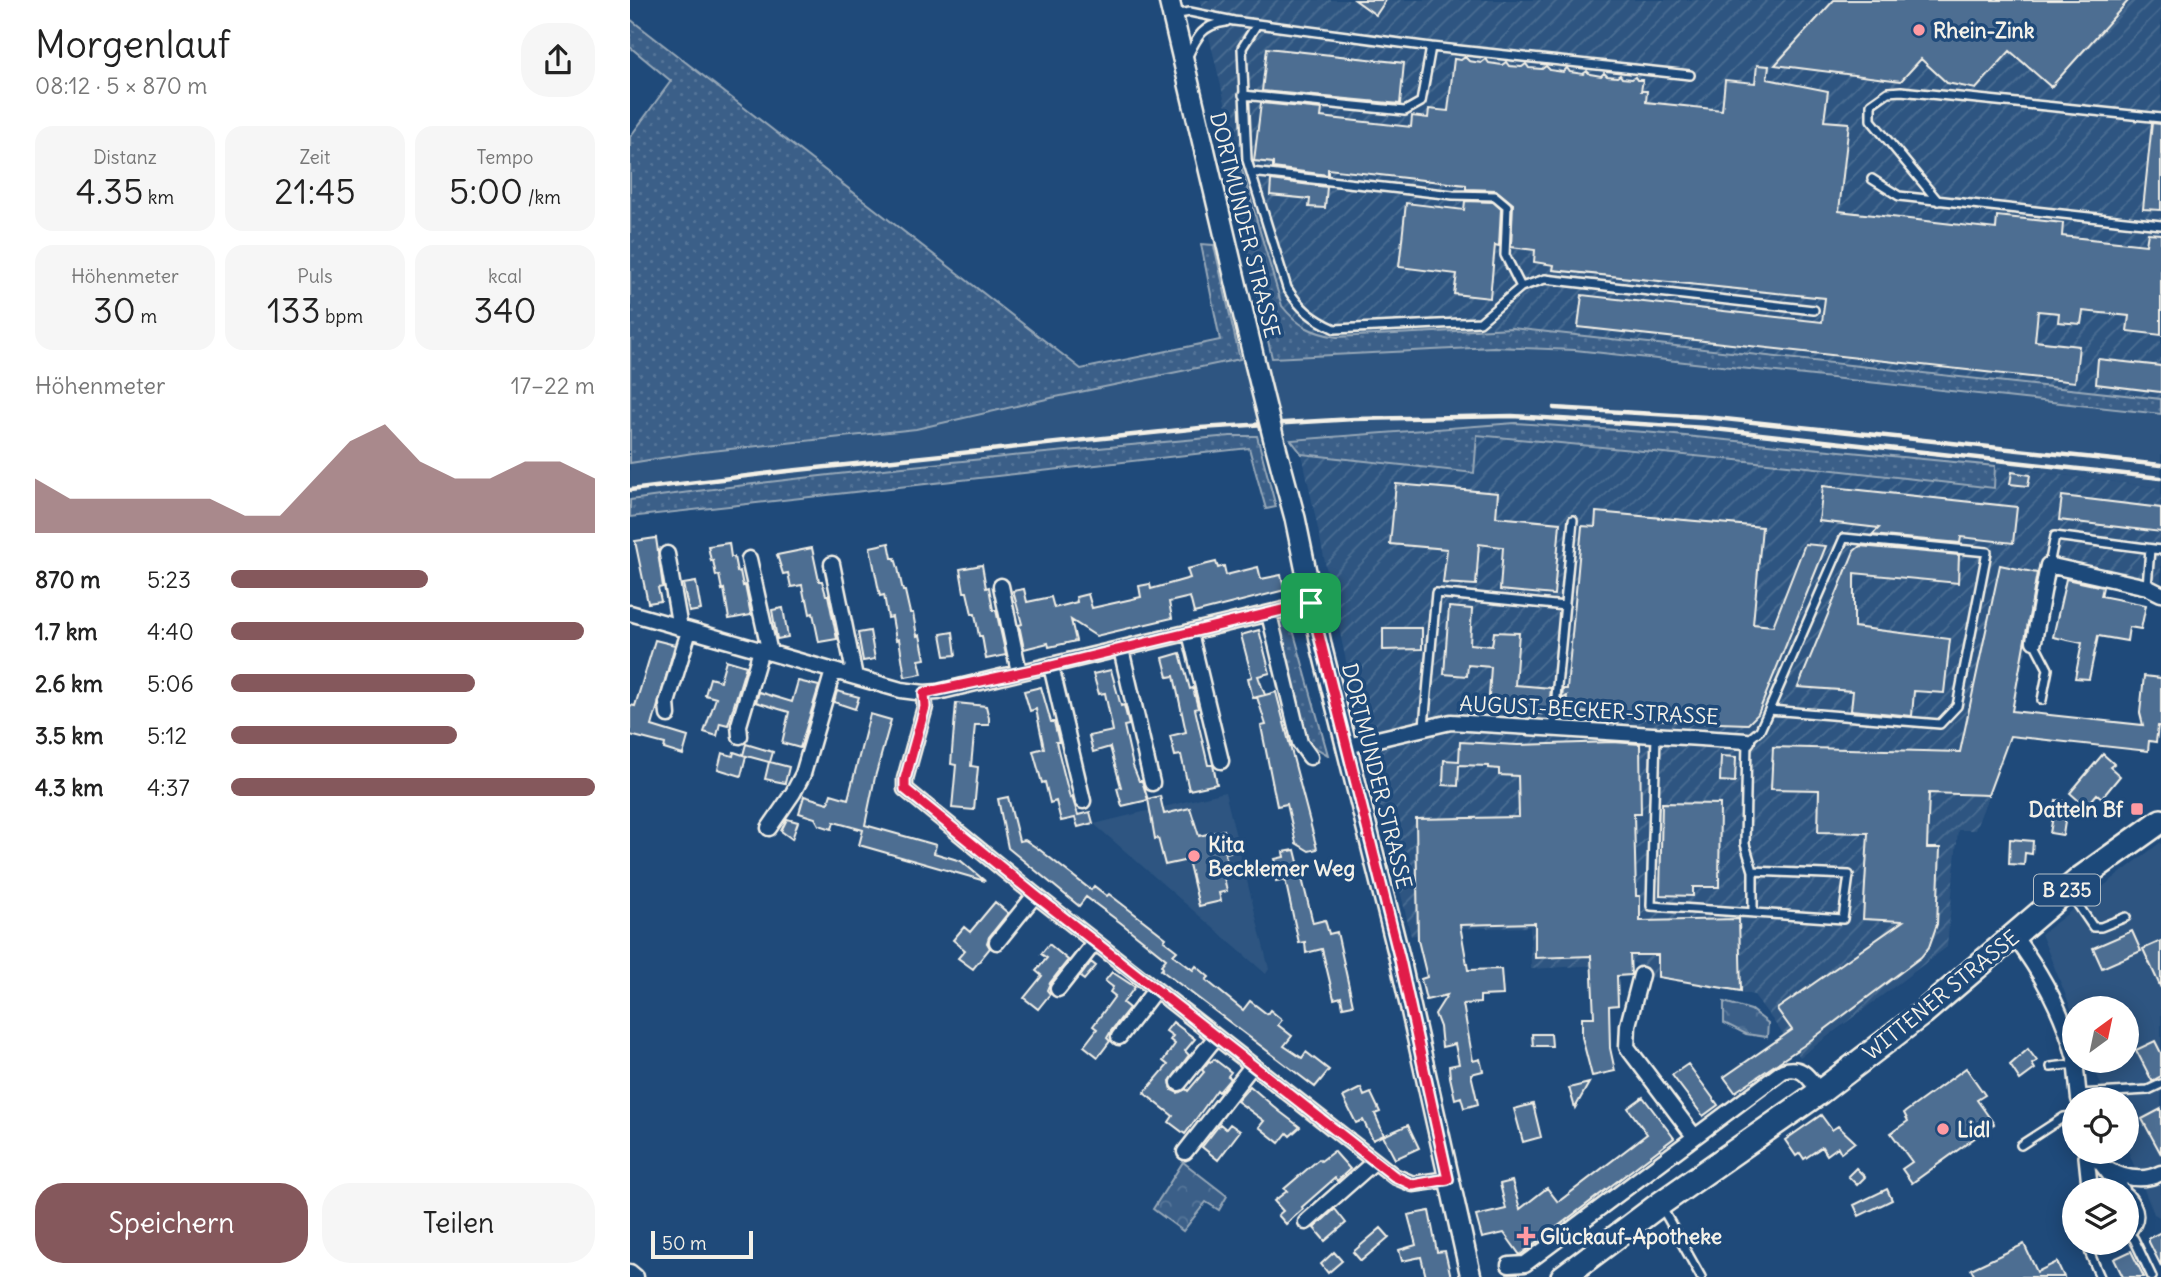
<!DOCTYPE html>
<html lang="de">
<meta charset="utf-8">
<style>
body{margin:0;font-family:Delius,sans-serif;background:#f6f6f6;color:#222;height:100vh;display:flex;flex-direction:column;font-size:26px;white-space:nowrap}
*{box-sizing:border-box;margin:0}
p{font-size:23px;color:#767676}
.icon{flex:none;width:38px;height:38px;fill:none;stroke:currentColor;stroke-width:2;stroke-linecap:round;stroke-linejoin:round}
.map{position:relative;flex:1;overflow:hidden}
.details{display:flex;flex-direction:column;background:#fff;width:630px}
.details>*{flex:none}
.needle{width:46px;rotate:33deg}
.controls{position:absolute;left:1432px;top:996px;display:grid;gap:14px}
.controls a{display:grid;place-items:center;width:77px;height:77px;border-radius:50%;background:#fff;box-shadow:0 4px 18px #0003;font-size:35px}
.scale{position:absolute;left:21px;bottom:18px;width:102px;box-sizing:border-box;padding-left:7px;border:4px solid #f4f1e8;border-top:0;font-size:19px;line-height:24px;white-space:nowrap;color:#f4f1e8;-webkit-text-stroke:5px #1f4a7a;paint-order:stroke}
.pin{position:absolute;display:grid;place-items:center;width:60px;height:60px;color:#fff;margin:-30px;border-radius:14px;box-shadow:0 4px 10px #0006}
.round{display:grid;place-items:center;flex:none;width:74px;height:74px;border-radius:28px;background:#f6f6f6}
.overview{display:flex;align-items:center;justify-content:space-between;height:119px;padding:0 35px}
h1{font-size:38px;font-weight:600;line-height:52px}
.metrics{display:grid;grid-template-columns:repeat(3,1fr);gap:10px;height:119px;padding:7px 35px}
.metrics div{display:grid;align-content:center;border-radius:18px;background:#f6f6f6;text-align:center}
.metrics b{font-size:35px;font-weight:600}
.metrics small{font-size:19px;font-weight:400}
.metrics p{font-size:19px}
.chart{height:196px;padding:14px 35px}
.chart p{display:flex;justify-content:space-between}
.chart svg{width:100%;height:126px;margin-top:7px;fill:#85585c;opacity:.7}
.button{display:flex;gap:14px;margin-top:auto;padding:14px 35px}
.button a{flex:1;height:80px;border-radius:28px;background:#85585c;color:#fff;font-size:28px;font-weight:600;line-height:80px;text-align:center}
.button a+a{background:#f6f6f6;color:#222}
ul{padding:0 35px;list-style:none;font-size:23px}
li{display:grid;grid-template-columns:112px 84px 1fr;align-items:center;height:52px}
li i{height:18px;border-radius:9px;background:#85585c}
main{display:flex;flex:1;min-height:0}
.map>svg:first-child{display:block}
</style>
<main>
<section class="details">
<div class="overview"><div><h1>Morgenlauf</h1><p>08:12 · 5 × 870 m</p></div><a class="round"><svg class="icon" aria-label="share" viewBox="0 0 24 24"><path d="M12 15V3M7 8l5-5 5 5M5 13v7h14v-7"/></svg></a></div>
<div class="metrics">
<div><p>Distanz</p><b>4.35<small> km</small></b></div>
<div><p>Zeit</p><b>21:45</b></div>
<div><p>Tempo</p><b>5:00<small> /km</small></b></div>
</div>
<div class="metrics">
<div><p>Höhenmeter</p><b>30<small> m</small></b></div>
<div><p>Puls</p><b>133<small> bpm</small></b></div>
<div><p>kcal</p><b>340</b></div>
</div>
<div class="chart"><p><span>Höhenmeter</span>17–22 m</p>
<svg viewBox="0 0 160 44" preserveAspectRatio="none"><path d="M0 44V25L10 32L20 32L30 32L40 32L50 32L60 38L70 38L80 25L90 12L100 6L110 19L120 25L130 25L140 19L150 19L160 25V44z"/></svg>
</div>
<ul>
<li><b>870 m</b>5:23<i style="width:54%"></i></li>
<li><b>1.7 km</b>4:40<i style="width:97%"></i></li>
<li><b>2.6 km</b>5:06<i style="width:67%"></i></li>
<li><b>3.5 km</b>5:12<i style="width:62%"></i></li>
<li><b>4.3 km</b>4:37<i style="width:100%"></i></li>
</ul>
<div class="button"><a>Speichern</a><a>Teilen</a></div>
</section>
<div class="map">
<svg width="1531" height="1277" viewBox="0 0 1531 1277">
<defs>
<pattern id="industrial-furrows" width="10" height="10" patternUnits="userSpaceOnUse" patternTransform="scale(1.75)"><rect width="10" height="10" fill="#2d5581"/><path d="M-1 1l2-2M0 10L10 0M9 11l2-2" fill="none" stroke="#4c6e93"/></pattern>
<pattern id="grass-dots" width="8" height="8" patternUnits="userSpaceOnUse" patternTransform="scale(1.75)"><rect width="8" height="8" fill="#3a5f88"/><path d="M2 2h.1M6 6h.1" fill="none" stroke="#577699" stroke-width="1.8" stroke-linecap="round"/></pattern>
<pattern id="forest-crowns" width="20" height="18" patternUnits="userSpaceOnUse" patternTransform="scale(1.75)"><rect width="20" height="18" fill="#3a5f88"/><path d="M2 6a3 3 0 1 1 6 0M12 15a3 3 0 1 1 6 0" fill="none" stroke="#577699"/></pattern>
</defs>
<rect width="100%" height="100%" fill="#1f4a7a"/>
<filter id="ink" filterUnits="userSpaceOnUse"><feTurbulence type="fractalNoise" baseFrequency=".0143" numOctaves="2"/><feDisplacementMap in="SourceGraphic" scale="14" xChannelSelector="R" yChannelSelector="G"/><feConvolveMatrix kernelMatrix="1 2 1 2 8 2 1 2 1" color-interpolation-filters="sRGB"/></filter>
<g filter="url(#ink)">
<path fill="#2d5581" d="M863 347 945 350 1531 414V488L1365 466 1210 451 1014 432 885 423 661 440 629 441 627 436 454 449 71 490 0 500V463L63 453 286 429 421 398 610 359Z
M595 792 639 969 636 974 464 824Z
M1531 842V1218L1524 1214 1496 1146V1099H1477L1461 1061 1496 1060V1008H1444V1016L1411 934Z"/>
<path fill="url(#industrial-furrows)" d="M570 0H1531V399L882 328 707 337 686 334 665 322 652 306 609 160Z
M847 435 1168 466 1364 488 1365 466 1531 488V582L1414 560 1375 754 1345 830H1328L1317 947 1170 1057 1124 995 1022 977 1005 963 901 969 900 927 810 929 781 936 726 708 672 454 844 473Z"/>
<path fill="url(#grass-dots)" stroke="#97a8b8" stroke-width="2" d="M0 19 451 369 590 340 571 244 584 245 610 359 421 398 286 429 63 453 0 463V137L41 81 0 47Z
M609 160 652 306C668 326 682 333 707 337L882 328 1531 399V414L945 350 863 347 642 358 598 166Z
M885 423 1014 432 1365 466 1364 488 1168 466 847 435 844 473 672 454 661 440Z
M600 436H627L646 507 636 509 619 448 0 517V500C199 472 400 454 600 436Z
M660 619 698 755 678 743 649 622Z"/>
<path fill="url(#forest-crowns)" stroke="#97a8b8" stroke-width="2" d="M1094 1002 1121 1010 1138 1023 1137 1037 1116 1034 1094 1023Z
M553 1162 597 1196 589 1210 576 1202 553 1231 523 1209Z"/>
<path fill="#4d6e92" stroke="#f4f1e8" stroke-width="2" d="M725 0H756L746 15Z
M1204 0H1499L1421 87 1380 51 1346 89 1317 83 1291 59 1271 81 1145 65Z
M637 48 774 63 770 104 632 91Z
M835 57 839 61 851 63 856 59 859 63 872 65 876 62 879 66 892 67 896 64 899 68 912 69 916 66 920 70 933 72 937 68 940 72 953 74 957 71 960 74 971 76 974 73 977 76 987 77 990 75 992 78 1002 79 1005 77 1007 80H1013L1011 91H1017L1016 102 1092 110 1095 80 1125 83 1127 65 1139 66 1137 79 1198 91 1194 121 1219 123 1209 211 1366 229 1367 216 1433 223 1432 236 1516 245 1518 233 1531 234V335L1497 331 1499 316 1453 311 1451 324 1428 322 1429 313 1408 311 1405 341 1449 346 1445 382 948 327 952 295 1192 322 1195 298 923 270 924 265 904 262 905 250 881 247 883 204 866 190 836 189V185L698 169V175L643 168V163L624 161 631 103 692 109 691 117 781 127 782 116 798 118 799 109 818 111 824 59 831 60Z
M1522 123 1531 124V210L1513 209Z
M641 180 697 187 695 208 679 207 680 199 640 195Z
M835 201 863 202 871 209 869 246 865 245 860 298 824 294 827 274 769 267 776 203 834 210Z
M1468 359 1531 366V392L1466 384Z
M1382 472 1400 475 1398 486 1380 484Z
M766 484 868 493 866 517 930 523 924 595 870 590 873 547 849 544 846 585 813 583 817 549 760 544Z
M1193 486 1387 507 1383 543 1331 537 1330 543 1242 535 1249 528 1189 521Z
M1432 496 1531 508V532L1429 520Z
M966 512 1132 527 1123 624 1143 626 1175 544 1196 546 1128 714 1118 724 1058 722 935 711 937 696 932 699 933 689H937L952 526 965 527Z
M26 538 33 587 28 588 31 601 18 603 5 541Z
M99 543 101 557H104L107 572 110 571 113 586 115 585 121 615 99 619 94 589 92 590 89 575 86 576 83 560 81 561 78 546Z
M259 543 262 558H265L268 568 273 591H275L280 613H283L287 636 290 635 295 659 289 660 292 674 275 677 269 639 266 640 262 617 258 618 254 595 250 596 240 547Z
M1230 546 1329 555 1328 583 1224 573V627L1320 639 1314 693 1284 691 1282 716 1221 710 1223 691 1168 687 1224 551Z
M182 548 189 581H192L196 595H198L207 639 189 642 183 613 180 614 177 599 175 600 172 585 161 587 158 573 153 574 147 555Z
M586 562 588 568 594 566 596 575 628 567 631 579 651 575 655 590 564 613 560 597 556 598 539 602 542 618 466 636 441 620 446 641 419 647 418 643 394 649 389 625 392 624 383 591 394 589 397 602 421 597 424 608 447 602 446 597 458 594 462 608 511 597 509 586 520 584 521 589 560 578 557 569Z
M352 565 356 588 359 587 363 610H366L376 655 356 659 352 636H349L345 614H342L337 592H334L330 569Z
M1370 565 1407 573 1382 711 1513 725 1510 713 1514 676 1531 678V726H1528L1526 742 1519 741 1518 751 1380 736 1358 795 1299 793 1297 848H1310L1307 924 1299 947 1291 957 1173 1046 1105 1092 1094 1077 1162 1030 1147 1009 1273 921 1233 919 1238 833 1188 832 1189 790 1141 789 1143 747 1330 752Z
M1436 579 1473 587 1471 596 1516 605 1511 629 1499 627 1497 641 1468 636 1459 679 1445 678 1452 643 1423 637Z
M66 582 71 610 59 612 53 584Z
M819 607 842 609 840 644 862 646 864 632 889 633 885 685 921 688 919 708 911 714 858 710 861 667 838 665 837 676 814 674Z
M153 608 158 637 147 639 142 610Z
M753 628H792V649L753 650Z
M629 630 640 673 628 676 635 695 646 692 687 849 679 851 666 843 657 804 647 806 631 726 636 725 627 697 635 695 623 698 618 678 622 677 611 635Z
M240 631 245 659 233 661 228 633Z
M323 632 326 655 315 656 311 634Z
M25 640 45 645 22 726 58 737 53 755 34 749 35 744 0 735V705L5 706Z
M550 653 560 689 563 688 568 708 565 709 578 765H583L587 784 559 790 551 755 545 756 540 736 556 732 544 676 538 677 533 658Z
M96 660 116 666 98 725 90 723 87 736 74 732 86 698 75 695 80 678 90 681Z
M481 670 491 706 494 705 499 725 494 726 503 766 509 781H512L518 800 492 806 487 788 491 787 480 747 463 752 459 736 483 731 475 693 469 694 463 674Z
M168 681 189 686 170 748 152 743 159 712 126 702 129 692 162 702Z
M411 687 421 722H424L429 742H426L440 798 442 797 448 815 460 812 463 823 448 827 445 818 431 821 426 801 420 803 415 782 412 783 403 751 414 748 411 734 406 709 400 711 394 691Z
M207 691 229 697 225 709 204 702Z
M326 703 356 706 359 718V725H345L341 766 348 767 344 810 322 808 326 765 321 764Z
M240 714 261 720 245 777 235 825 306 845 304 853 331 861 355 881 229 845 233 830 204 822 202 829 189 825 185 818 169 813 174 796 198 803 201 794 218 799Z
M830 742 888 745 983 742 1010 744 1011 814H1004L1006 896H1010V921L1109 919 1111 991 1028 977V955H1000L1001 975 987 976 988 1005 979 1006 980 1048 985 1071 962 1076 952 1037V1017H964L961 956 905 958V923L830 925 838 970 871 969 873 995 850 996V1003L833 1004 843 1061 850 1059 853 1071 841 1074 848 1104 834 1108 831 1097 825 1099 820 1077 819 1066 829 1064 825 1044 812 1047 810 1027 805 1014 817 995 796 1000 791 979 797 977 788 940 786 819 889 817 888 776 869 775V769L859 768V766L829 765 828 786 813 785 814 760 829 761Z
M116 744 143 752 140 762 159 767 155 783 135 779 139 762 113 755Z
M104 752 116 756 111 776 88 769 92 753 103 756Z
M1473 754 1484 764 1480 767 1490 776 1472 798 1467 794 1456 807 1440 793Z
M1091 756 1106 757 1105 782 1090 781Z
M530 796 534 814 560 808 569 836 594 830 600 852 595 853 599 872 593 873 597 891 589 893 591 901 569 906 558 860 535 865 528 838 525 839 518 799Z
M378 797 389 841 395 840 410 850 461 890 464 886 477 896 479 894 536 938 534 941 547 951 543 955 563 970 566 966 572 971 579 977 576 980 613 1010 620 1001 637 1014 640 1010 652 1020 648 1025 662 1036 654 1046 672 1058 676 1052 699 1070 685 1087 531 970 533 968 531 965 536 959 491 923 456 897 449 906 378 848 368 799Z
M1426 800 1438 802 1433 835 1420 833Z
M1032 803 1090 804 1089 887H1063V896L1030 895Z
M157 819 168 822 162 839 151 831Z
M1380 839 1403 841 1402 854 1395 853 1394 865 1379 864Z
M665 850 683 923 695 920 699 934 707 932 723 1005 713 1007 711 997 704 999 692 949 676 953 675 942 669 943 655 879 646 881 643 871 648 869 645 859 654 857 653 852Z
M365 902 378 913 359 937 357 943 360 948 343 969 328 958 335 950 323 940 334 927 340 932Z
M1502 931 1511 951 1472 968 1463 948Z
M1531 941V988L1513 949Z
M419 944 438 960 420 983 417 990 420 994 408 1009 394 998 412 976 406 971 417 958 411 954Z
M461 962 466 966 454 980 450 977Z
M482 972 505 987 493 1003 499 1008 481 1031 477 1038 480 1041 468 1057 454 1046 467 1029 463 1026 485 996 480 992 483 987 475 981Z
M543 1022 565 1039 555 1051 559 1055 540 1081 542 1090 548 1093 556 1089 558 1091 574 1072 572 1070 579 1061 581 1062 584 1059 601 1072 598 1076 601 1078 589 1092 587 1090 555 1134 539 1122 543 1116 514 1093 538 1065 533 1061 545 1044 540 1040 543 1036 536 1031Z
M902 1034H921L922 1046H903Z
M1525 1041 1531 1053V1076L1522 1081 1506 1050Z
M1398 1049 1407 1061 1402 1064 1405 1069 1390 1080 1380 1065Z
M1058 1064 1088 1105 1073 1116 1042 1075Z
M1336 1068 1355 1095 1347 1100 1364 1124 1282 1183 1272 1169 1282 1162 1261 1133 1278 1121 1274 1113Z
M959 1083 945 1108 939 1088Z
M620 1086 649 1111 670 1127 660 1136 657 1133 649 1143 629 1127 634 1121 607 1101Z
M731 1088 734 1096 741 1093 750 1112 745 1114 754 1135 743 1140 733 1120 726 1123 713 1097Z
M1013 1097 1044 1138 890 1255 874 1233 852 1238 846 1216 876 1209 870 1184 882 1181 890 1209 917 1188 928 1202 1017 1134 998 1108Z
M903 1104 911 1137 893 1142 884 1109Z
M1531 1109V1154L1512 1119Z
M1191 1115 1202 1130 1208 1126 1225 1142 1211 1153 1208 1147 1197 1155 1192 1147 1174 1159 1170 1153 1166 1156 1155 1140Z
M590 1124 596 1129 600 1124 610 1131 588 1160 572 1147Z
M778 1125 789 1148 765 1159 753 1136Z
M704 1151 720 1169 707 1181 705 1178 672 1207 673 1209 656 1224 648 1215 653 1211 644 1201 657 1191 654 1189 689 1159 691 1161Z
M1226 1168 1235 1177 1227 1185 1218 1176Z
M1257 1189 1262 1200 1229 1216 1224 1205Z
M705 1209 716 1223 695 1241 684 1228Z
M799 1211 807 1252 815 1251 821 1277H796L791 1257 772 1261 769 1250 786 1245 778 1215Z
M751 1228 759 1237 731 1261 723 1252Z
M1531 1232V1266L1519 1242V1238Z
M1394 1244 1407 1272 1427 1262 1434 1277H1345L1341 1269Z
M1501 1251 1514 1277H1493L1484 1259Z
M704 1252 712 1261 698 1273 691 1264Z"/>
<g fill="none" stroke-linecap="round" stroke-linejoin="round">
<g stroke="#f4f1e8" stroke-width="12">
<path id="lane" d="M543 15 560 12 604 21 801 47 1060 75
M627 24 612 48 617 160 657 288C670 309 683 319 705 329L850 322 891 287 915 279 1184 310
M557 58C567 37 572 25 596 22
M613 95 775 111 791 102 801 47
M621 172 823 195 865 196 877 206 875 255 891 287
M1242 179 1269 196 1531 225
M1308 201 1241 120V104L1258 92 1271 91 1531 118
M1419 565 1425 536 1531 550
M1517 586 1520 549
M1404 642 1418 669 1412 700
M794 726 806 593 935 606
M923 728 943 520
M1026 735 1021 906 1213 919 1219 875 1123 871 1115 844 1117 741 1130 730 1139 710 1214 538 1357 552 1327 706 1310 724 1139 710
M1440 893 1463 927H1471L1496 917
M1123 913V871
M1421 1067 1445 1064
M1449 1094 1518 1090 1531 1084
M1391 1145 1434 1117 1444 1116
M1032 1208 1071 1277
M1498 1232 1504 1239 1522 1277
M1457 1242 1460 1254 1470 1277"/>
</g>
<g stroke="#f4f1e8" stroke-width="19">
<path id="street" d="M37 554 50 628
M119 559 140 653
M202 564 225 677
M371 586 389 672
M0 613 271 690 294 693 308 692 682 603
M639 614 670 743 680 757
M560 633 591 761
M1404 641 1418 565 1517 587 1531 594
M491 649 522 783
M421 666 453 801
M294 693 295 707 275 779V789L405 895 764 1176 783 1184 818 1179
M38 715 37 703 59 631
M110 736 109 725 131 650
M717 746 821 722 1117 741
M139 828 163 793 173 774 203 671
M1384 936C1410 971 1433 1012 1444 1055
M367 942 405 895
M1011 975 998 1025 997 1047 1064 1136
M428 989 465 942
M489 1037 525 990
M1445 1060 1449 1099
M549 1083 586 1037
M555 1152 622 1066
M1456 1152 1460 1190
M1462 1152 1492 1190
M1475 1168C1493 1178 1512 1183 1531 1173
M1496 1196C1507 1209 1510 1220 1496 1233
M676 1222 744 1162
M879 1265 895 1264 1153 1071C1172 1064 1179 1078 1190 1092
M0 1272 6 1277"/>
</g>
<g stroke="#f4f1e8" stroke-width="24">
<path id="secondary" d="M539 0 624 359
M644 440 665 518 692 649 770 960 841 1277"/>
</g>
<g stroke="#f4f1e8" stroke-width="28">
<path id="primary" d="M933 1277 1030 1204 1190 1092 1293 1013 1451 878 1531 821"/>
</g>
<use href="#lane" stroke="#1f4a7a" stroke-width="7"/>
<use href="#street" stroke="#1f4a7a" stroke-width="14"/>
<use href="#secondary" stroke="#1f4a7a" stroke-width="19"/>
<use href="#primary" stroke="#1f4a7a" stroke-width="23"/>
<path stroke="#f4f1e8" stroke-width="4.5" d="M924 408 1076 417 1531 465
M0 490 158 471 570 428 724 419 882 416 1075 428 1531 478"/>
<g stroke="#f4f1e8" stroke-width="24" stroke-linecap="butt">
<path id="secondary-bridge" d="M624 359 644 440"/>
</g>
<use href="#secondary-bridge" stroke="#1f4a7a" stroke-width="19"/>
</g>
</g>
<g fill="none" stroke-linecap="round" stroke-linejoin="round" filter="url(#ink)">
<g stroke="#fff" stroke-width="14">
<path id="route" d="M681 603 770 960 818 1179 783 1185 764 1176 405 895 275 789V779L295 707 294 693 421 666Z"/>
</g>
<use href="#route" stroke="#e11d48" stroke-width="9"/>
</g>
<g fill="#ff9aa2" stroke="#1f4a7a" stroke-width="2.5">
<circle cx="1289" cy="30" r="7"/>
<rect x="1500" y="802" width="14" height="14" rx="3.5"/>
<circle cx="564" cy="856" r="7"/>
<circle cx="1313" cy="1129" r="7"/>
<path d="M892.5 1225.5h7v7h7v7h-7v7h-7v-7h-7v-7h7z"/>
</g>
<g text-anchor="middle" dominant-baseline="central" stroke-width="7" stroke-linejoin="round" paint-order="stroke">
<rect fill="#1f4a7a" stroke="#b4bfc7" stroke-width="2" x="1404" y="874.5" width="66" height="31" rx="5"/>
<g font-size="19" font-weight="bold" fill="#f4f1e8">
<text x="1437" y="890">B 235</text>
</g>
<g font-size="21" font-weight="bold" fill="#f4f1e8" stroke="#1f4a7a" text-anchor="start">
<text x="1303" y="30">Rhein-Zink</text>
<text x="1493" y="809" text-anchor="end">Datteln Bf</text>
<text x="578" y="844">Kita<tspan x="578" dy="24">Becklemer Weg</tspan></text>
<text x="1327" y="1129">Lidl</text>
<text x="910" y="1236">Glückauf-Apotheke</text>
</g>
<g font-size="21" fill="#f4f1e8" stroke="#1f4a7a">
<text transform="translate(615 225) rotate(76)">DORTMUNDER STRASSE</text>
<text transform="translate(959 710) rotate(3)">AUGUST-BECKER-STRASSE</text>
<text transform="translate(747 776) rotate(76)">DORTMUNDER STRASSE</text>
<text transform="translate(1311 995) rotate(-39)">WITTENER STRASSE</text>
</g>
</g>
</svg>
<div class="controls">
<a><svg class="needle" viewBox="-14 -14 28 28"><path d="M0-13l5 13h-10z" fill="#e53935"/><path d="M0 13l5-13h-10z" fill="#767676"/></svg></a>
<a><svg class="icon" aria-label="locate" viewBox="0 0 24 24"><circle cx="12" cy="12" r="6"/><path d="M12 2v4M12 18v4M2 12h4M18 12h4"/></svg></a>
<a><svg class="icon" aria-label="layers" viewBox="0 0 24 24"><path d="M12 4l9 5-9 5-9-5zM3 14l9 5 9-5"/></svg></a>
</div>
<div class="scale">50 m</div>
<div class="pin" style="left:681px;top:603px;background:#1e9e55"><svg class="icon" aria-label="arrive" viewBox="0 0 24 24"><path d="M6 21V4h12l-3 4 3 4H6"/></svg></div>
</div>
</main>
